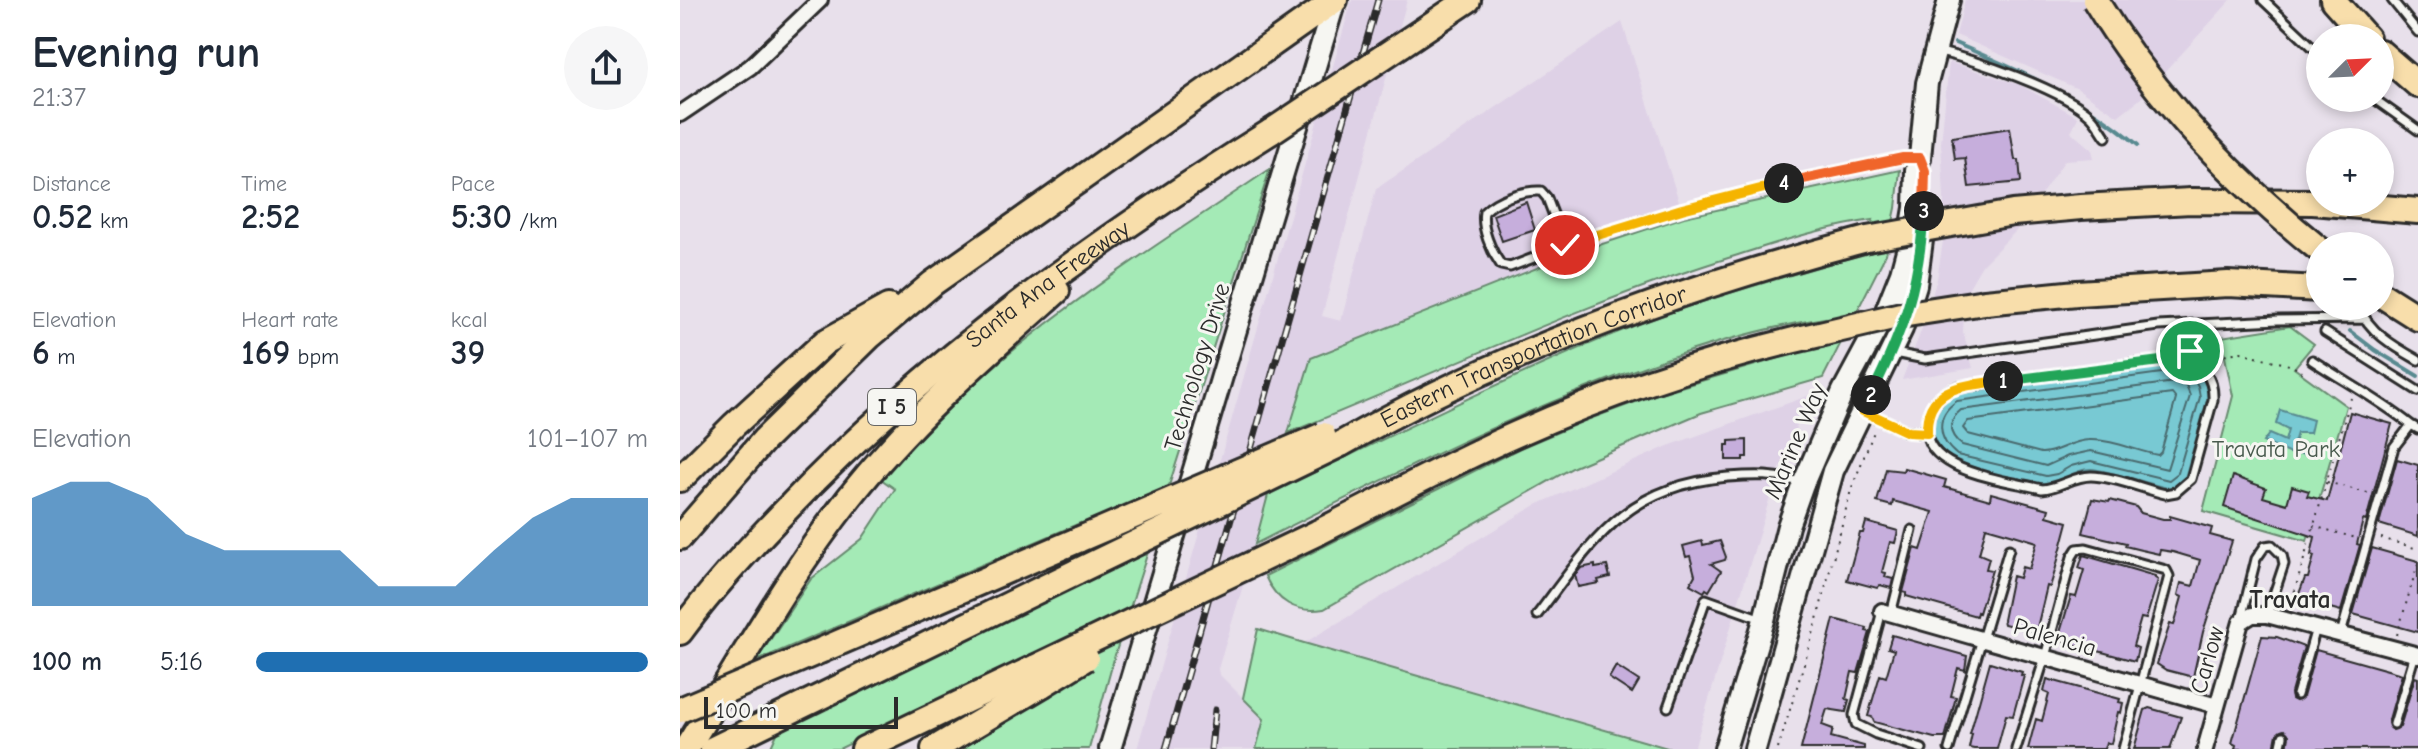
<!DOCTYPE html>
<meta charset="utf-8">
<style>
body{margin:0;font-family:"Comic Neue",sans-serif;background:#f6f6f7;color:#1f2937;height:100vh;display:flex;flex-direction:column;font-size:30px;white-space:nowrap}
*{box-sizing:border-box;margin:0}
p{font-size:26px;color:#747a83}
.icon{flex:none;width:44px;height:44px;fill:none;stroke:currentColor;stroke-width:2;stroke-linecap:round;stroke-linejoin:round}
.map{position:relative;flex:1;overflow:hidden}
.panel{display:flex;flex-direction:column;background:#fff;width:680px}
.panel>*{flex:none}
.needle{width:52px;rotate:66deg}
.controls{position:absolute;left:1626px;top:24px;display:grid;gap:16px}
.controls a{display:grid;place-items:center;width:88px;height:88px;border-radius:50%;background:#fff;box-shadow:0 4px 12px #0003;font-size:40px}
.scale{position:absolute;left:24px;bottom:20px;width:194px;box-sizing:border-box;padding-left:8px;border:4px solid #2b2b2b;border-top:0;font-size:22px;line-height:28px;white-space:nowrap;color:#2b2b2b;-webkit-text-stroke:6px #f6f6f2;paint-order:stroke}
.pin{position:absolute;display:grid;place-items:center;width:68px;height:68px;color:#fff;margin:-34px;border:4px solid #fff;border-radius:50%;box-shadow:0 2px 8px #0007}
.km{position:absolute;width:40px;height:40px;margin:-20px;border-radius:50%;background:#222;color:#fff;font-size:22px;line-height:40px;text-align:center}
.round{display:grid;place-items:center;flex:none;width:84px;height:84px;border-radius:42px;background:#f6f6f7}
.headline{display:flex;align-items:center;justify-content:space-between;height:136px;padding:0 32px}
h1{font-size:44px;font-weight:800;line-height:60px}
.figures{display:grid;grid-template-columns:repeat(3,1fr);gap:12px;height:136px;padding:8px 32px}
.figures div{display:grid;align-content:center}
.figures b{font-size:34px;font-weight:800}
.figures small{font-size:22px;font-weight:400}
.figures p{font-size:22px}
.chart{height:224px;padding:16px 32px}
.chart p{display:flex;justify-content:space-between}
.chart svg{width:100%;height:144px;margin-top:8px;fill:#1f6fb2;opacity:.7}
ul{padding:0 32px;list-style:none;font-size:26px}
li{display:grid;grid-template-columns:128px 96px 1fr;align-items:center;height:60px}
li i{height:20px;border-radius:10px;background:#1f6fb2}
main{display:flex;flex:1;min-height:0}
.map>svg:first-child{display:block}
</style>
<main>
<section class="panel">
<div class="headline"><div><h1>Evening run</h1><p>21:37</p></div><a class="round"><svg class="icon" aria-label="share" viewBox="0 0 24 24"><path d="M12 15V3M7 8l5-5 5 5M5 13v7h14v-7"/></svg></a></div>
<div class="figures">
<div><p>Distance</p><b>0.52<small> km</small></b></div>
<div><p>Time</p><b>2:52</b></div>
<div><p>Pace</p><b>5:30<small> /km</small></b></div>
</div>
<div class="figures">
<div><p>Elevation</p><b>6<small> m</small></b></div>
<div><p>Heart rate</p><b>169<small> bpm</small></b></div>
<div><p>kcal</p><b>39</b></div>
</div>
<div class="chart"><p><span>Elevation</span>101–107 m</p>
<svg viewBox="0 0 160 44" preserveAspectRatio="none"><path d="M0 44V11L10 6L20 6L30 11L40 22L50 27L60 27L70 27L80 27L90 38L100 38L110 38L120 27L130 17L140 11L150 11L160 11V44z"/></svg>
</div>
<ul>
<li><b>100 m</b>5:16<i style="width:100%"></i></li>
</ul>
</section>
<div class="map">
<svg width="1738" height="749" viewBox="0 0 1738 749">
<rect width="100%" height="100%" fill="#e8e0eb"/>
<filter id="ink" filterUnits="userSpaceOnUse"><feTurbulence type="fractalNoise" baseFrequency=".0125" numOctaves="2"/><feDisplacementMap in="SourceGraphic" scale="16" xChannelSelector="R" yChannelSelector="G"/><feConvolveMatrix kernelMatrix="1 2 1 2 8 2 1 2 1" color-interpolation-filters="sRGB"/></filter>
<g filter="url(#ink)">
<path fill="#ded1e6" d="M672 0H727L642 316 661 321 696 189 942 22 1004 217 892 254 631 358 538 669 539 674 584 719 576 749H457Z
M1285 0H1551L1460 99 1438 116 1398 89 1276 35Z
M1269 62 1340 85 1398 117 1391 132 1412 150 1414 158 1385 160 1336 231 1302 265 1285 294 1283 332 1293 368 1222 380 1241 331 1257 279 1263 241 1264 197 1261 143Z
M1128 396 1094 484 1014 749H995L624 643 856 505 988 446Z"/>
<path fill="#a4eab6" stroke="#688a70" stroke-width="2" d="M590 169 435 655 409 749H276L378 643 159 749H90L99 729 399 583 400 523 76 661 131 579 182 539 215 489 201 479C247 429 293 382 346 340 423 278 507 225 590 169Z
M1220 170 1216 208 1206 254 1143 378 1021 413 894 467 644 609C616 614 596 601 585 576L840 448 904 421 980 393 1137 347 1145 318C1087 327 1029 344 974 363 835 411 706 478 575 544L588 495C702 440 815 383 931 335 1011 302 1097 279 1180 255L1193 220C1148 226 1102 241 1058 255 903 302 758 373 608 433L631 358 892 254 1004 217Z
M1610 326 1634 344 1614 368 1666 406 1627 541 1523 511 1553 396 1541 337Z
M578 629 624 643 991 749H576L584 719 563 698Z"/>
<path fill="#78c9d3" stroke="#598a90" stroke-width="2" d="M1498 363 1518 370 1526 383 1528 397 1505 478 1498 485 1488 488C1469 484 1428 470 1411 469 1393 469 1382 484 1365 484 1348 483 1290 469 1275 462 1243 449 1248 411 1273 394Z
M1600 410 1633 420 1630 433H1617L1614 443 1631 446 1632 455 1608 453 1583 442 1589 434 1605 441 1608 430 1596 424Z"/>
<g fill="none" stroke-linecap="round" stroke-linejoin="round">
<path stroke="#4a6a6e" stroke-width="2" d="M1496 371 1513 377 1518 386 1520 397 1498 473 1489 480 1411 461 1391 466 1377 474 1366 476 1277 455C1258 440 1254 416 1277 401Z
M1495 382 1506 385 1510 396 1487 469 1411 451 1388 456 1366 466 1282 445C1268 435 1267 421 1281 410Z
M1492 394 1496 399 1481 452 1478 455C1456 451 1431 439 1409 440 1392 440 1375 454 1361 453L1288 434 1283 428 1288 421Z"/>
<path stroke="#598a90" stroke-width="4" d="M1275 43C1341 71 1403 98 1458 145
M1670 331 1695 350 1738 376"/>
</g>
<path fill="#c6aedc" stroke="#2b2b2b" stroke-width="2" d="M1330 128 1335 160H1339L1341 182 1289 187 1285 158 1275 159 1272 137Z
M846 202 855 230 822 241 813 215Z
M1670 412 1712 424 1686 521 1683 520 1677 544 1680 545 1661 611 1617 599 1625 578H1628L1634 556 1631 555 1635 537 1544 507 1553 476 1586 488 1583 497 1607 504 1612 486 1629 491 1627 496 1647 501Z
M1067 440V457H1063V460H1046V445H1049V441Z
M1717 459 1738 465V536L1699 524Z
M1224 468 1266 480 1264 487 1289 494 1310 500 1311 493 1369 509 1367 516 1388 522 1375 571 1370 587 1367 586 1356 632 1324 624 1323 620 1332 576 1339 578 1342 567 1349 569 1357 542 1334 535 1306 527 1299 554 1309 558 1306 569 1312 570 1299 613 1297 612 1296 616 1226 596V593L1223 592 1235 548 1241 550 1253 512 1213 501 1212 506 1197 502 1206 469 1223 471Z
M1412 499 1429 502 1430 500 1456 507 1461 513 1483 519H1490V516L1532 528 1530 535 1552 541 1523 632 1513 677 1486 670 1477 664 1490 624 1494 625 1502 597 1498 595 1501 583 1513 586 1520 560 1493 552 1480 550 1479 554 1461 550 1445 546 1446 543 1403 533Z
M1186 522 1218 531 1215 543 1210 542 1202 572 1206 573 1205 577 1213 579 1211 588 1200 585 1197 588 1167 580 1180 533H1183Z
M1022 541 1023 545 1040 541 1046 557 1045 560 1031 564 1041 571 1029 591 1026 589 1024 592 1010 584 1015 575 1010 556 1006 557 1003 546Z
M1692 548 1738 561V632L1673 614Z
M1403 555 1475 576V578L1478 580 1466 619 1461 618 1453 646 1458 648 1455 661 1385 642 1379 636 1391 596 1396 597 1404 570 1399 568Z
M915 565V568L927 566 930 577 918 580 919 583 898 587 895 575 901 568Z
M1154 619 1187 628 1186 631 1190 632 1178 673 1172 672 1166 699 1169 700 1166 712 1147 709 1142 725 1153 729 1151 737 1184 746V749H1121Z
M1212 635 1287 656 1285 670 1278 668 1271 696 1276 697 1265 738H1254L1194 722 1192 717 1188 716 1200 675 1206 677 1214 650 1208 648Z
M1582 636 1597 637 1624 647 1611 693 1612 699 1616 701 1623 697 1636 650 1722 674 1708 723 1713 730 1720 727 1735 677 1738 678V749H1607L1609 735 1604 730 1597 734 1594 749H1555L1556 745 1552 743Z
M1310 662 1342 672 1341 675 1344 676 1333 716 1326 715 1317 749H1294L1289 748 1292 734H1290Z
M936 666 959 681 952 693 929 678Z
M1367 679 1440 699 1439 702 1443 703 1441 713 1438 712 1431 744 1426 742 1424 749H1348L1356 719 1362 721 1369 694 1364 692Z
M1469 708 1501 717 1490 749H1454L1465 710Z"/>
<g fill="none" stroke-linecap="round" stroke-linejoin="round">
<g stroke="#2b2b2b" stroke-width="13">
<path id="lane" d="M1583 0 1640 54
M1712 0 1738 32
M1256 51C1295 60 1382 89 1411 116 1417 122 1421 130 1426 137
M1693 98 1738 130
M885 245 867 198 861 191C843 190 817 199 804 212 801 228 811 251 821 265L830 267C957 217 1090 185 1223 158H1239
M1679 306C1688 332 1715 347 1738 360
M1645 332 1738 391
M1214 353 1245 359 1478 326 1598 320 1684 319
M1504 358C1524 365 1534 379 1533 400L1511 479 1496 492 1485 494C1464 489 1432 476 1411 476 1393 476 1380 488 1362 489 1328 480 1233 472 1248 418 1252 403 1263 392 1277 387Z
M1632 360C1665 382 1700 400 1731 425
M1185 412 1228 432 1247 433
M1202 611 1174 715 1176 724 1196 734 1242 749
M1211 614 1232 530
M857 615C914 540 945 486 1048 477 1074 475 1097 474 1121 483
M1561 619 1576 559 1585 546 1592 545 1602 555 1604 564 1587 615
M1661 634 1714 447 1731 425 1738 429
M1617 695 1636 628
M988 707 1026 599 1082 619
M1714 724 1735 654
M1269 749 1329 549
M1336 749 1365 657 1392 557 1397 549 1406 548 1486 570 1489 576 1443 749
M1600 749 1603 736"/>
</g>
<g stroke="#2b2b2b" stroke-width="20">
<path id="street" d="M0 114 70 67 140 0
M1202 611 1537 706
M1525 749 1561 622 1572 615H1587L1738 655"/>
</g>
<g stroke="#2b2b2b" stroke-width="26">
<path id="secondary" d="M430 749 655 0
M1045 749 1084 620 1108 526 1123 484 1163 391 1205 313 1221 273 1229 243 1235 208 1236 170 1240 158 1247 83 1269 0
M1075 749 1153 471 1222 329 1236 285 1243 233"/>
</g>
<g stroke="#2b2b2b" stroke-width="30">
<g id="highway">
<path d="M1653 0 1687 38"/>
<path d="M721 45 788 0"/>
<path d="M1700 52 1738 85"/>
<path d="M1401 207 1511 201 1633 202 1738 211"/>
<path d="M1700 294 1738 318"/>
<path d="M1305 302 1397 293 1548 284 1640 289"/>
<path id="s1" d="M661 444C824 351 1006 286 1187 239"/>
<path d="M0 479 54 425 145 342 208 307"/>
<path d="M637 533C704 499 770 463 839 433 935 390 1038 357 1140 334"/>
<path d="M0 537 84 440 190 336 253 283 655 0"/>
<path id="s2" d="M0 632C32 588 70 547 108 508 250 359 418 240 592 131"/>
<path d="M142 650 400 539"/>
<path d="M6 749C59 665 108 576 169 498 230 420 304 356 377 291"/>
<path d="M33 749 398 571"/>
<path d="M184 749 356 667"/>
<path d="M254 749 362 685"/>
</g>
</g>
<path stroke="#2b2b2b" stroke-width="2" stroke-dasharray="2 6" stroke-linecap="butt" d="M1513 351 1542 355 1561 352 1613 366 1621 372 1624 368
M1647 482 1691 494
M1633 526 1676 538
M1701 538 1738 549
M1610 607 1671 398
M1717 635 1738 563
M1098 749 1134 631 1171 490 1195 429"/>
<use href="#lane" stroke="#f6f6f2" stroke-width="7"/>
<use href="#street" stroke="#f6f6f2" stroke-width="14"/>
<use href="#secondary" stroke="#f6f6f2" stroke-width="20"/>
<use href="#highway" stroke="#f8deab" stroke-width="24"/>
<g stroke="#2b2b2b" stroke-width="7">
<path id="rail" d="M486 749 698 0
M531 749 535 710"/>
</g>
<use href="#rail" stroke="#f6f6f2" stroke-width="4" stroke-dasharray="12" stroke-linecap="butt"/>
<g stroke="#2b2b2b" stroke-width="30" stroke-linecap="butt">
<path id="highway-bridge" d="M1415 0C1474 97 1552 179 1640 250
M592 131 721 45
M1187 239 1333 213 1401 207
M1140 334 1221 315 1305 302
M400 539 643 435
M398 571 661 444
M356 667 637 533
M362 685 406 658
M0 710 142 650"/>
</g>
<use href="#highway-bridge" stroke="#f8deab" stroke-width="24"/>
</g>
</g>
<g fill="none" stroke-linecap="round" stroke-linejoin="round" filter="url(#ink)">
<g stroke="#fff" stroke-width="16">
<path id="split-1" d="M1323 381 1504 358 1510 351"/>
</g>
<g stroke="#fff" stroke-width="16">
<path id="split-2" d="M1191 395 1183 411 1228 432 1247 433C1245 385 1287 385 1323 381"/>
</g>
<g stroke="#fff" stroke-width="16">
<path id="split-3" d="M1191 395C1224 329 1239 286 1244 211"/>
</g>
<g stroke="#fff" stroke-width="16">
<path id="split-4" d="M1104 183 1223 158H1240L1245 171 1244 211"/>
</g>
<g stroke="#fff" stroke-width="16">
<path id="split-5" d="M885 245 1002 209 1104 183"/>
</g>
<use href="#split-1" stroke="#22a559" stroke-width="10"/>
<use href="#split-2" stroke="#f5b400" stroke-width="10"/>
<use href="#split-3" stroke="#22a559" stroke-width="10"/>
<use href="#split-4" stroke="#f0652b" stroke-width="10"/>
<use href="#split-5" stroke="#f5b400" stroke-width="10"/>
</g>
<g text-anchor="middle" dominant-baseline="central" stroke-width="6" stroke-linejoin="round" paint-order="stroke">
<rect fill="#f6f6f2" stroke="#686867" stroke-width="2" x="188" y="389" width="48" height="36" rx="6"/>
<g font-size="22" font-weight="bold" fill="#2b2b2b">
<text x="212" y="407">I 5</text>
</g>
<g font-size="24" fill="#2b2b2b" stroke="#f6f6f2">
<text stroke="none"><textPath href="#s2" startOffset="508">Santa Ana Freeway</textPath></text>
<text stroke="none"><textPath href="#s1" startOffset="212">Eastern Transportation Corridor</textPath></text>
<text transform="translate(517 367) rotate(-73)">Technology Drive</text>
<text transform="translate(1115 441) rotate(-67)">Marine Way</text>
<text transform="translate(1375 637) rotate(16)">Palencia</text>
<text transform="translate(1527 660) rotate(-74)">Carlow</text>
</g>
<g font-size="24" fill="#495b4e" stroke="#f6f6f2">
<text x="1596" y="449">Travata Park</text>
</g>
<g font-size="26" font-weight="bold" fill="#2b2b2b" stroke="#f6f6f2">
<text x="1610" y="600">Travata</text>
</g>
</g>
</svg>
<div class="controls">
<a><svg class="needle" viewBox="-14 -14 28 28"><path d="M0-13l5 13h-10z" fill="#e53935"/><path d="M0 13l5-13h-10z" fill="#747a83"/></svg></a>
<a>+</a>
<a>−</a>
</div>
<div class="scale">100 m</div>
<div class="pin" style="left:1510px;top:351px;background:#1e9e55"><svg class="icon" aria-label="arrive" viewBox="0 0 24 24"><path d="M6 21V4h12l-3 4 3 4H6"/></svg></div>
<div class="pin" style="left:885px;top:245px;background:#d93025"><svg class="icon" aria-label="check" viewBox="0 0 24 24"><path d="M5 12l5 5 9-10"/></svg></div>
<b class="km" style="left:1323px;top:381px">1</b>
<b class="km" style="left:1191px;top:395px">2</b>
<b class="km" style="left:1244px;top:211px">3</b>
<b class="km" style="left:1104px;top:183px">4</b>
</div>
</main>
